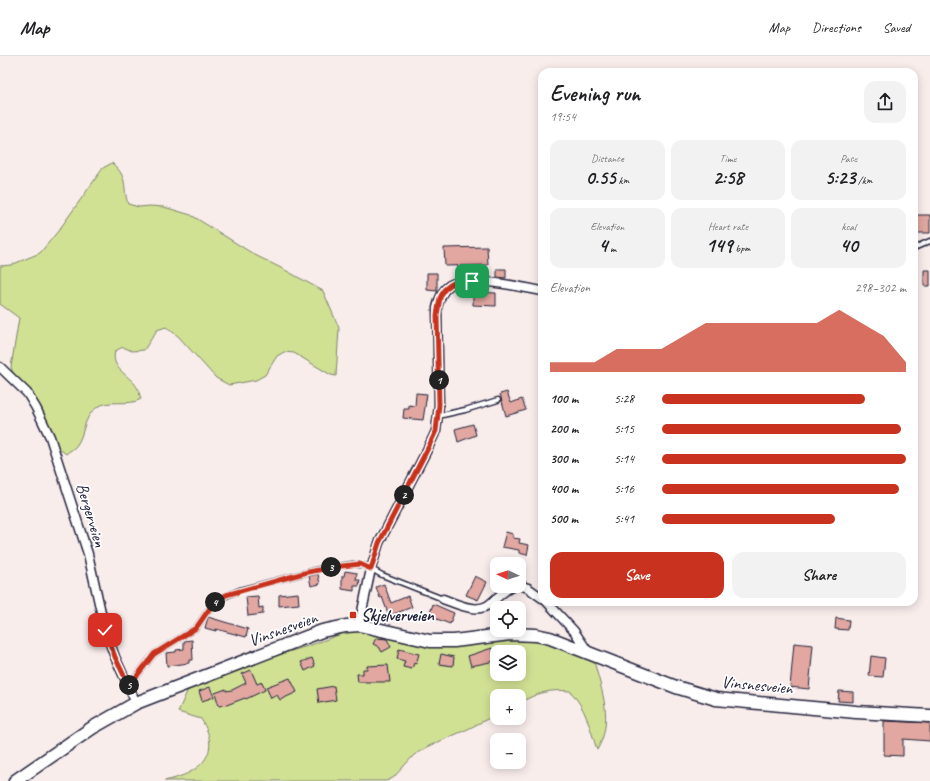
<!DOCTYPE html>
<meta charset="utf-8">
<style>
body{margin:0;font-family:Caveat,sans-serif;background:#f2f2f2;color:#202124;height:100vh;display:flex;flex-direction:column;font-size:15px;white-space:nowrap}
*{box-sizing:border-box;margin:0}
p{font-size:13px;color:#757577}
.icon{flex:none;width:22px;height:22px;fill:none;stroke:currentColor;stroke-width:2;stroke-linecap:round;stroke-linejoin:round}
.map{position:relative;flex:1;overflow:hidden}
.details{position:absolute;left:538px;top:12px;width:380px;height:538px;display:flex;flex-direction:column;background:#fff;border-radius:12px;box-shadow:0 2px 10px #0003}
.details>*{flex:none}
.needle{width:26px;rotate:273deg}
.fabs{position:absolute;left:490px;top:501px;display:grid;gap:8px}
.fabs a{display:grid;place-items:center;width:36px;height:36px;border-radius:8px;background:#fff;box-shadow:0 2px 10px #0003;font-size:20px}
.pin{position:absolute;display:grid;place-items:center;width:34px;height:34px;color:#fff;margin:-17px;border-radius:8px;box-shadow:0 2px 6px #0006}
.km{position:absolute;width:20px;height:20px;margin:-10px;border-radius:50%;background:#222;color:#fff;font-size:11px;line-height:20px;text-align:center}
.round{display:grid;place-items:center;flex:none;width:42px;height:42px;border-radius:12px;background:#f2f2f2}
.overview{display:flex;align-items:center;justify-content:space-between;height:68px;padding:0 12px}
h1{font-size:22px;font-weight:700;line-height:30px}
.metrics{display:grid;grid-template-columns:repeat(3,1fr);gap:6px;height:68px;padding:4px 12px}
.metrics div{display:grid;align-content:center;border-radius:10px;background:#f2f2f2;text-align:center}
.metrics b{font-size:20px;font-weight:700}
.metrics small{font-size:11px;font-weight:400}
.metrics p{font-size:11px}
.chart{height:112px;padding:8px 12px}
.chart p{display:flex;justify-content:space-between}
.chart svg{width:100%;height:72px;margin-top:4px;fill:#c8321e;opacity:.7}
.action{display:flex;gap:8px;margin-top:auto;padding:8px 12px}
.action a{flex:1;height:46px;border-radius:12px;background:#c8321e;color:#fff;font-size:16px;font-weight:700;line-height:46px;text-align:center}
.action a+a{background:#f2f2f2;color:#202124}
ul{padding:0 12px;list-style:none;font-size:13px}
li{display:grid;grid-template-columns:64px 48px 1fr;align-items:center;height:30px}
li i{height:10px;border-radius:5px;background:#c8321e}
header{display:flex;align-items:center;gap:24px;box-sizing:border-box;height:56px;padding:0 20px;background:#fff;border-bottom:1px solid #e0e0e0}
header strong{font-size:19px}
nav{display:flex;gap:22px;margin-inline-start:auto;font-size:14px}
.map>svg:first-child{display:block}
</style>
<header>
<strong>Map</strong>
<nav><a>Map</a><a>Directions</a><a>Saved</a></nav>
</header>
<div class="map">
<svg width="930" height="725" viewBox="0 0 930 725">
<rect width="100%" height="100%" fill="#f9edec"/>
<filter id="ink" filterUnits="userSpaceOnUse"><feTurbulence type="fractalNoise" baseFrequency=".025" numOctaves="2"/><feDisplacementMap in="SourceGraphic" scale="8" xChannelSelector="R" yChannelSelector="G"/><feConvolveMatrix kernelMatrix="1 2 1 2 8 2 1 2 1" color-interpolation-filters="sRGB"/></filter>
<g filter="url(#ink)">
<path fill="#d1e194" stroke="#7a8268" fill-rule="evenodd" d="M112 107C129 122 122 129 128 148L139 151 150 150 164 151 191 159 255 199 285 214 323 235 339 272 336 320 331 319 294 297 284 296 277 300 265 319 256 324 229 329 216 322 178 280 166 271 157 274 144 294 132 295 123 291 115 295C110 314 131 319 138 333 139 336 140 340 141 343 128 351 109 342 96 352 82 363 85 379 76 390 74 393 69 395 66 398L57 391 15 323 11 311 19 262 0 248V210L11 209 40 197 59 174 103 112Z
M352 574 439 586 514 580 544 583 594 605C602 636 614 665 597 694 590 672 586 652 570 635 548 633 538 637 519 647V640H497V658L468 673 429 690 414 699 393 722 386 725H164C198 718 224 699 201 663L178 656 189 631 229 614 311 589ZM497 596H519V618H497Z"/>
<path fill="#e1a7a0" stroke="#22223b" d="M914 159H930V177H914Z
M487 191 488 209 445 210 444 192Z
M497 213H506V222L497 221Z
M924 214H930V230H924Z
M427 217H437V235L427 234Z
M473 236 496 237V250L473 249Z
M507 336 511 347 522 343 526 354 506 360 500 338Z
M416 337 427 338 423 364 403 362 404 353H409V349L415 350Z
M473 368 476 379 458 386 455 373Z
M506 476 513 478V482L520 483 519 487 529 489 527 499 519 497V494L502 491Z
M345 515 357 517 356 524H360L359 530H354V535L342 533V520H344Z
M318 518 320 528 311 530 309 520Z
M475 520 487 526 478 544 466 539Z
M384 528 391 547 408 540 412 551 389 560 382 541 380 542 376 531Z
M298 537 299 548 279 550V539Z
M258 540 259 552 263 551V558L248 560 246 541Z
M433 548 454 557 450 568 429 560Z
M208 561 248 573 246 581 216 573V575L205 572Z
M836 562 849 564 848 574 835 573Z
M376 582 387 583 391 591 382 596 379 591 373 588Z
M192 584 193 604H189V607L167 610 166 597 176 596V594L184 593V585Z
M794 587 813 589 809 633 790 631Z
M492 592 495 605 471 610 468 600Z
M399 593 419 598 416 608 414 607 412 613 403 611 405 605 397 603Z
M441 598 454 601 453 610 439 608Z
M871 600 885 602 883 621 869 620Z
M312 602 315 610 305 615 301 606Z
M388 609 390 626H358L357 618H363V613H367V610Z
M251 614 257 628 262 626 265 634 246 643 245 642 224 650V649L219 650 215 637 226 633V635L232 634 246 627 242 618Z
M290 622 297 636 280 644 277 639 271 642 266 631Z
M334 630 336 644 319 647 317 633Z
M210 631 214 641 202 645 199 635Z
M839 635 853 636V646L838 645Z
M884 665 930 667V685L903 683V700L884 699Z"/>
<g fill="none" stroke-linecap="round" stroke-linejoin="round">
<g stroke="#22223b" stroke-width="7">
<path id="lane" d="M914 192 930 185
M438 360 465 354 498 344
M129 630 154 598 196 572 210 552 219 543 240 534 320 513 353 508 366 510 382 519 443 543"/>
</g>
<g stroke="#22223b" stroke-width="11">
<path id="street" d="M0 311 27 337 36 352 50 381 88 498 105 574 115 601 136 647
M519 529 528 532 542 542
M443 543C457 548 478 559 491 547 498 541 505 533 514 530
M547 546 574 575 589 597
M359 569 371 513 379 487 428 392 436 375 439 349 437 252C439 243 442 234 450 229 467 219 523 231 542 235"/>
</g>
<g stroke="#22223b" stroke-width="15">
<path id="secondary" d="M15 725 92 672 136 647 322 575 346 570 359 569 430 585H454L510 578 536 579 550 582 676 631 716 643 856 656 930 660"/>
</g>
<use href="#lane" stroke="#fff" stroke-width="4"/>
<use href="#street" stroke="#fff" stroke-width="8"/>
<use href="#secondary" stroke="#fff" stroke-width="12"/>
</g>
</g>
<g fill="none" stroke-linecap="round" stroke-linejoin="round" filter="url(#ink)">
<g stroke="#fff" stroke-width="8">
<path id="route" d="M105 574 115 601 129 630 154 598 196 572 210 552 226 539 304 517 333 511 360 508 371 513 379 487 428 392 436 375 439 349 437 259 440 242 444 234 450 229 456 226 472 225"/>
</g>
<use href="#route" stroke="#c8321e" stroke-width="5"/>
</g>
<rect fill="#c8321e" stroke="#fff" stroke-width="1.5" x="349" y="555" width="8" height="8" rx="2"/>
<g text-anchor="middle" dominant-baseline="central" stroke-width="3.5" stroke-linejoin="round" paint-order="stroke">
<g font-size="17" fill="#22223b" stroke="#fff">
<text transform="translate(91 459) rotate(73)">Bergerveien</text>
<text transform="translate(283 573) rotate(-20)">Vinsnesveien</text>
<text transform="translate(757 629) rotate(5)">Vinsnesveien</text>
</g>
<g font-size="17" font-weight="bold" fill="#22223b" stroke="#fff" text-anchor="start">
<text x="361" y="559">Skjelverveien</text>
</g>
</g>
</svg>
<div class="fabs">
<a><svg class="needle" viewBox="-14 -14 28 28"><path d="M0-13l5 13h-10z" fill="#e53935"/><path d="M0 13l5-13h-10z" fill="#757577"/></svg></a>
<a><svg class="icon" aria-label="locate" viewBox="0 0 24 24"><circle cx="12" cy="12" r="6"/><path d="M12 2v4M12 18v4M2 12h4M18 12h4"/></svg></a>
<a><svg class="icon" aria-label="layers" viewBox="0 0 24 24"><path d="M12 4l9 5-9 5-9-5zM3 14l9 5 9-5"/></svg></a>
<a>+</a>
<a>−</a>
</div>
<div class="pin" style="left:472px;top:225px;background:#1e9e55"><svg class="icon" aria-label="arrive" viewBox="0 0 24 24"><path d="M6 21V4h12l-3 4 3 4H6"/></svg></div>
<div class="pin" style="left:105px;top:574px;background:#d93025"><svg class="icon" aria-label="check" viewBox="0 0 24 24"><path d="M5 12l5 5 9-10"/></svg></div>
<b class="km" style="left:439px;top:324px">1</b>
<b class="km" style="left:404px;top:439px">2</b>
<b class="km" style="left:331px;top:511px">3</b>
<b class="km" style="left:215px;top:546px">4</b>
<b class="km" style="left:129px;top:629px">5</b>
<section class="details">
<div class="overview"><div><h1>Evening run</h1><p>19:54</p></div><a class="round"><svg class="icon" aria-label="share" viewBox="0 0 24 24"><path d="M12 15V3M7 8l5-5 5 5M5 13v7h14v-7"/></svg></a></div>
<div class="metrics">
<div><p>Distance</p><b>0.55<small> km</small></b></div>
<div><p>Time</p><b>2:58</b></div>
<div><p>Pace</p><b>5:23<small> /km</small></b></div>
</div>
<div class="metrics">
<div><p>Elevation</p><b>4<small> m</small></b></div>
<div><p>Heart rate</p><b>149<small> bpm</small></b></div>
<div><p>kcal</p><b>40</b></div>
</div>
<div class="chart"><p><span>Elevation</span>298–302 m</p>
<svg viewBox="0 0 160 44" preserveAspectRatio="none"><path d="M0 44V38L10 38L20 38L30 30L40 30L50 30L60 22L70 14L80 14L90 14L100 14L110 14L120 14L130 6L140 14L150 22L160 38V44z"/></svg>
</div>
<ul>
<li><b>100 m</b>5:28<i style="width:83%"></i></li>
<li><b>200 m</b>5:15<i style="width:98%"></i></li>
<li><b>300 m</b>5:14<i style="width:100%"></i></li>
<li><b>400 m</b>5:16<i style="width:97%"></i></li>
<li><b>500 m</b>5:41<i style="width:71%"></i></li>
</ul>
<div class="action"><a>Save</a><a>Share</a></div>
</section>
</div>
